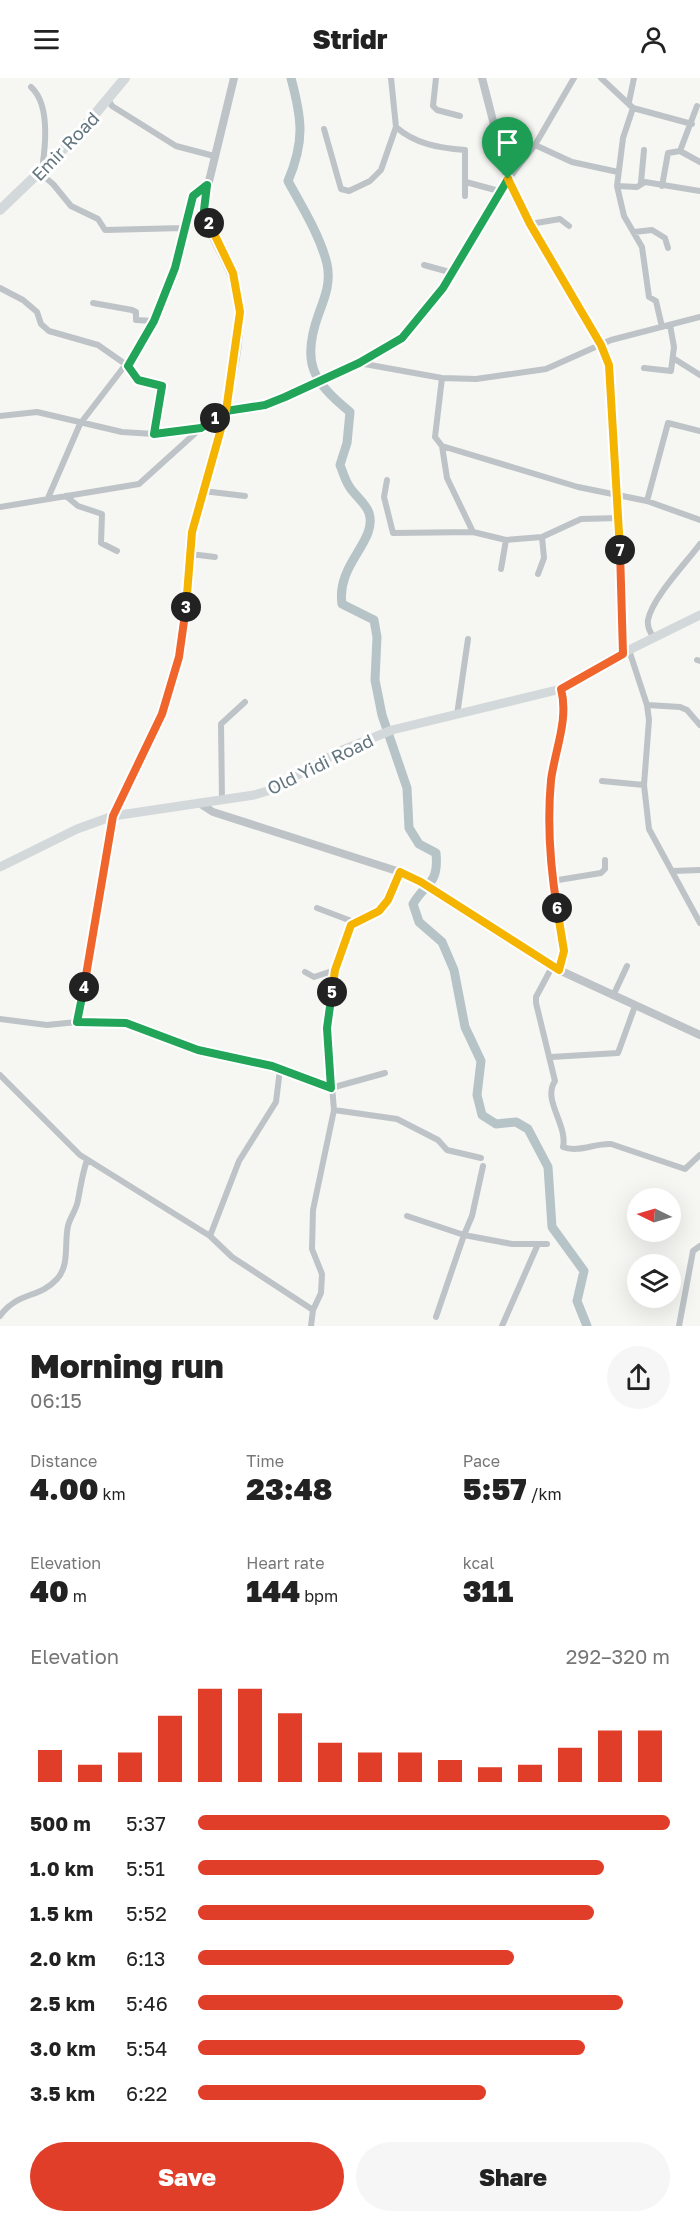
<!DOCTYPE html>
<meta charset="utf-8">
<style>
body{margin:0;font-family:"Golos Text",sans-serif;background:#f6f6f6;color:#222;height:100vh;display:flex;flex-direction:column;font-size:22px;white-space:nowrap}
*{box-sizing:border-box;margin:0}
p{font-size:20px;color:#767676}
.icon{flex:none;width:33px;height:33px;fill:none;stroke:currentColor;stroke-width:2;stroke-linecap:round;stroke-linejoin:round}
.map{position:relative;height:1248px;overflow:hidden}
.panel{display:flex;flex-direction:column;background:#fff;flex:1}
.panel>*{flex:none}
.needle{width:39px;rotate:275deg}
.tools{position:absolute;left:627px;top:1110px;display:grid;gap:12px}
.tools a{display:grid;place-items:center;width:54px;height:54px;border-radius:50%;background:#fff;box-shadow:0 6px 24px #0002;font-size:30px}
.pin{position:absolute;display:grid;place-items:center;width:51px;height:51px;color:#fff;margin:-62px -26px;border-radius:50% 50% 50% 0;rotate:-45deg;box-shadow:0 0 6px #0007}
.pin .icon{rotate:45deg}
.km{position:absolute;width:30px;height:30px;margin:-15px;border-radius:50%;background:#222;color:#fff;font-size:16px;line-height:30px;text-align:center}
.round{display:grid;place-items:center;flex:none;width:63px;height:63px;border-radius:32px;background:#f6f6f6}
.head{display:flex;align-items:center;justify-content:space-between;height:102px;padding:0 30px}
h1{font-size:33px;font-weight:800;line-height:45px}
.metrics{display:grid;grid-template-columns:repeat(3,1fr);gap:9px;height:102px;padding:6px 30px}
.metrics div{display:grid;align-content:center}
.metrics b{font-size:30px;font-weight:800}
.metrics small{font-size:16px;font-weight:400}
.metrics p{font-size:16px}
.chart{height:168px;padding:12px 30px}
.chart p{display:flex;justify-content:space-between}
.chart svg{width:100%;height:108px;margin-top:6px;stroke:#e03e29;stroke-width:6}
.button{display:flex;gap:12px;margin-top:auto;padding:12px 30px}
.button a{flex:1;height:69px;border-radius:36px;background:#e03e29;color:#fff;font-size:24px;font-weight:800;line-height:69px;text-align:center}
.button a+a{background:#f6f6f6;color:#222}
ul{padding:0 30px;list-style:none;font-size:20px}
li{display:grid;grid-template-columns:96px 72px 1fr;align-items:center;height:45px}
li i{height:15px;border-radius:8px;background:#e03e29}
header{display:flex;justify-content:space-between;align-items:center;height:78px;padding:0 30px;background:#fff;font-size:27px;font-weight:800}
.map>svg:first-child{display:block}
</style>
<header><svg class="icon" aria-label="menu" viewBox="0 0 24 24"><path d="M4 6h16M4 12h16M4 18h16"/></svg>Stridr<svg class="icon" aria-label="person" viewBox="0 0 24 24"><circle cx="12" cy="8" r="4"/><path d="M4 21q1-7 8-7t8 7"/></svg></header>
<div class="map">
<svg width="700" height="1248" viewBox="0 0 700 1248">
<rect width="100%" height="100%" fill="#f6f6f3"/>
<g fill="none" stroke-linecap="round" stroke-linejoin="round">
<path stroke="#b6c4c7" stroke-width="9" d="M291 0C302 41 305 63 288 103 302 129 320 157 327 186 331 204 325 219 319 235 301 284 312 303 350 334L347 365 340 387C343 394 345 402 349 408 354 417 366 425 369 435 378 463 336 486 342 526L374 542 377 559 375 602 382 637 407 710 409 750 419 766 436 775C439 807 426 804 413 826L419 844 442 864 454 892 465 949 481 983 477 1017 482 1037 496 1046 516 1044 528 1051 548 1089 552 1149 584 1193 577 1223 587 1248"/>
<path stroke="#bdc3c6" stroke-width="6" d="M436 0 433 28 437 32 460 38
M601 0 633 30 692 46
M31 9C49 25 46 62 43 84
M108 21 112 28 176 68 214 78
M629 24 634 0
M633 30 623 60 617 108 624 138 642 169 649 219 656 223 662 249
M396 49C415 66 439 70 465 72V118
M324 51 341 111 349 113 370 103 381 92 396 49 391 0
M535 67 572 84 618 94
M680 73 697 28
M40 95 53 106 71 128 98 141 105 152 183 150
M466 104 499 113
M641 104 644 72
M617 108 637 109 645 104 700 113
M662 108 668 75 680 73 700 84
M530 146 560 141 569 148
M634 154 652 152 665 160 668 170
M424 187 453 195
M0 210 23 222 37 234 41 246 49 253 98 267 128 288 138 302 160 306 154 356
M93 225 132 232 136 234V242L154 243
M673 280 700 297
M359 285 442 300 476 301 546 291 611 262 700 239
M644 290 671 293 674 269 670 247
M442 300 435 359 442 368 578 409 647 423 700 442
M0 338 37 334 122 354 154 356 201 350 226 333 265 327 316 305 402 260 443 210 499 113 535 67 574 0
M442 368 447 400 473 454
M387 402 384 419 393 455 473 454 506 462 542 459 581 441 619 440
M203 413 245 418
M66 418 78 428 102 436 101 465 117 473
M48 420 80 346 143 264 175 190 193 118 207 107
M647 423 668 345 700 353
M0 429 139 406 201 350
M190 476 215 479
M501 491 506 462
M538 496 544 480 542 459
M654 560C650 554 647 549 648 542 652 520 686 485 700 466
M629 572 647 627 649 642 644 707 649 751 700 845
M697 582 700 583
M647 627 680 629 687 632 700 647
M457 637 468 561
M602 703 644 707
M222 722 221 646 245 624
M673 793 700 792
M552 803 601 795 605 791V782
M317 830 354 844
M552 889 536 919V925L555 1003C542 1022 568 1047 563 1069 578 1075 595 1065 611 1066L685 1091 700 1077
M559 892C570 859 548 792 549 752 549 728 550 702 555 679 559 656 568 635 561 611
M305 894 314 899 335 892
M613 918 627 888
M0 941 47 947 77 944 126 945 185 968 272 988 331 1010 385 995
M77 944 92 873 113 738
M551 979 618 975 635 928
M0 997 80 1077 210 1158 232 1179 313 1232
M334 1032 397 1041 438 1062 447 1072 481 1080
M407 1138 464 1157 472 1138 483 1088
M210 1158 239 1083 276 1024 280 991
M0 1238C18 1213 39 1221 57 1201 70 1187 64 1165 68 1148 70 1139 77 1131 78 1122 81 1107 82 1097 87 1082
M436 1239 464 1157 512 1166H547
M311 1248 313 1232 321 1215 322 1196 312 1171 313 1132 334 1032 327 949 335 892 351 847 360 840 379 833 388 822 400 794
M502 1248 538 1166
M679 1248 693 1173 700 1168"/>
<path stroke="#bdc3c6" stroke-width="8" d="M482 0 508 101 530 146 601 267 609 287 618 419 623 576
M199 725 213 734 400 794 421 804 559 892 700 957
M113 738C134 684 167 637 179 579 189 532 184 482 196 435 212 369 239 304 240 235 240 192 204 161 204 124L234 0"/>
<path stroke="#d3d8db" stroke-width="9" d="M0 789 77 751 113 738 254 717 271 712 340 673 392 652 561 611 629 572 700 537"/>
<path stroke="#d3d8db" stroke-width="10" d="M0 132 76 59 125 0"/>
</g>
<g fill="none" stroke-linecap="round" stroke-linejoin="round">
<g stroke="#fff" stroke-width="12">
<path id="split-1" d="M215 340 226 333 265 327 285 319 359 285 402 260 443 210 508 101"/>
</g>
<g stroke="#fff" stroke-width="12">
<path id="split-2" d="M209 145 204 132 207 107 193 118 175 190 154 243 128 288 138 302 162 308 154 356 201 350 215 340"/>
</g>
<g stroke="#fff" stroke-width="12">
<path id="split-3" d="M186 529 192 454 226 333 240 234 233 195 209 145"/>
</g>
<g stroke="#fff" stroke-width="12">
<path id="split-4" d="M84 909 113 738 162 636 179 579 186 529"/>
</g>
<g stroke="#fff" stroke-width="12">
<path id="split-5" d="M84 909 77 944 126 945 198 972 272 988 331 1010 327 950 332 914"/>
</g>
<g stroke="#fff" stroke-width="12">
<path id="split-6" d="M332 914 335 892 351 847 379 833 388 822 400 794 421 804 559 892 564 873 557 830"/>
</g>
<g stroke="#fff" stroke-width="12">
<path id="split-7" d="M557 830C550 787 547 745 551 702 555 672 569 641 561 611L623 576 620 472"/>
</g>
<g stroke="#fff" stroke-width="12">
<path id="split-8" d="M508 101 530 146 601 267 609 287 620 472"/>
</g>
<use href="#split-1" stroke="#22a559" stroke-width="8"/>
<use href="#split-2" stroke="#22a559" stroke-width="8"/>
<use href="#split-3" stroke="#f5b400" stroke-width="8"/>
<use href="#split-4" stroke="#f0652b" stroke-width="8"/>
<use href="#split-5" stroke="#22a559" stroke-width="8"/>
<use href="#split-6" stroke="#f5b400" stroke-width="8"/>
<use href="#split-7" stroke="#f0652b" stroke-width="8"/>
<use href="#split-8" stroke="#f5b400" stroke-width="8"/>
</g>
<g text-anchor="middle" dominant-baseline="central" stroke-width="6" stroke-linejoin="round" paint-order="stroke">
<g font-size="18" fill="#62757e" stroke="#fff">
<text transform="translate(65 68) rotate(-46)">Emir Road</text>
<text transform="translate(320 686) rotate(-26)">Old Yidi Road</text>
</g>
</g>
</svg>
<div class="tools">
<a><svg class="needle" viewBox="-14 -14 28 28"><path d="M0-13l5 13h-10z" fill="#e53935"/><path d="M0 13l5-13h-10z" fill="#767676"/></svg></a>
<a><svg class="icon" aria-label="layers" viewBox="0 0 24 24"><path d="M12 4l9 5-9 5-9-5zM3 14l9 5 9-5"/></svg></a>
</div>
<div class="pin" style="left:508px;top:101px;background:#1e9e55"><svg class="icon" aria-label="arrive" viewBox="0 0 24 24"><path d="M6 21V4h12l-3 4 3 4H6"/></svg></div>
<b class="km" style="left:215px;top:340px">1</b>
<b class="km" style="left:209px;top:145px">2</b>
<b class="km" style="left:186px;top:529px">3</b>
<b class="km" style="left:84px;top:909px">4</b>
<b class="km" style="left:332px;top:914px">5</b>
<b class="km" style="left:557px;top:830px">6</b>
<b class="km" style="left:620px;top:472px">7</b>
</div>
<section class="panel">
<div class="head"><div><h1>Morning run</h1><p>06:15</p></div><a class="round"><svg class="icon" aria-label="share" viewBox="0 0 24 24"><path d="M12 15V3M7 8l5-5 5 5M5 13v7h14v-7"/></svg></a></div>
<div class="metrics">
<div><p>Distance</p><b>4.00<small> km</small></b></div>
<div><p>Time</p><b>23:48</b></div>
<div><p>Pace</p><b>5:57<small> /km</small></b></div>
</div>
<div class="metrics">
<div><p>Elevation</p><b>40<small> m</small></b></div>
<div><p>Heart rate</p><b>144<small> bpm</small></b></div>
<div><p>kcal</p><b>311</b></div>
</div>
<div class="chart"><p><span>Elevation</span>292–320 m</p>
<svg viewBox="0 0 160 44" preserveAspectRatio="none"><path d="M5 44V31M15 44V37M25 44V32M35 44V17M45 44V6M55 44V6M65 44V16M75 44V28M85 44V32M95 44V32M105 44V35M115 44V38M125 44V37M135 44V30M145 44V23M155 44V23"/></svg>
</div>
<ul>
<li><b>500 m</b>5:37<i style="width:100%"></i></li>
<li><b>1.0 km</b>5:51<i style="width:86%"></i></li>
<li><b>1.5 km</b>5:52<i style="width:84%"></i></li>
<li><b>2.0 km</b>6:13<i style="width:67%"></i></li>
<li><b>2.5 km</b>5:46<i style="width:90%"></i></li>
<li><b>3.0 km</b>5:54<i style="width:82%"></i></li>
<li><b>3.5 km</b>6:22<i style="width:61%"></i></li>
</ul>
<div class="button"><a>Save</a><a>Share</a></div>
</section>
